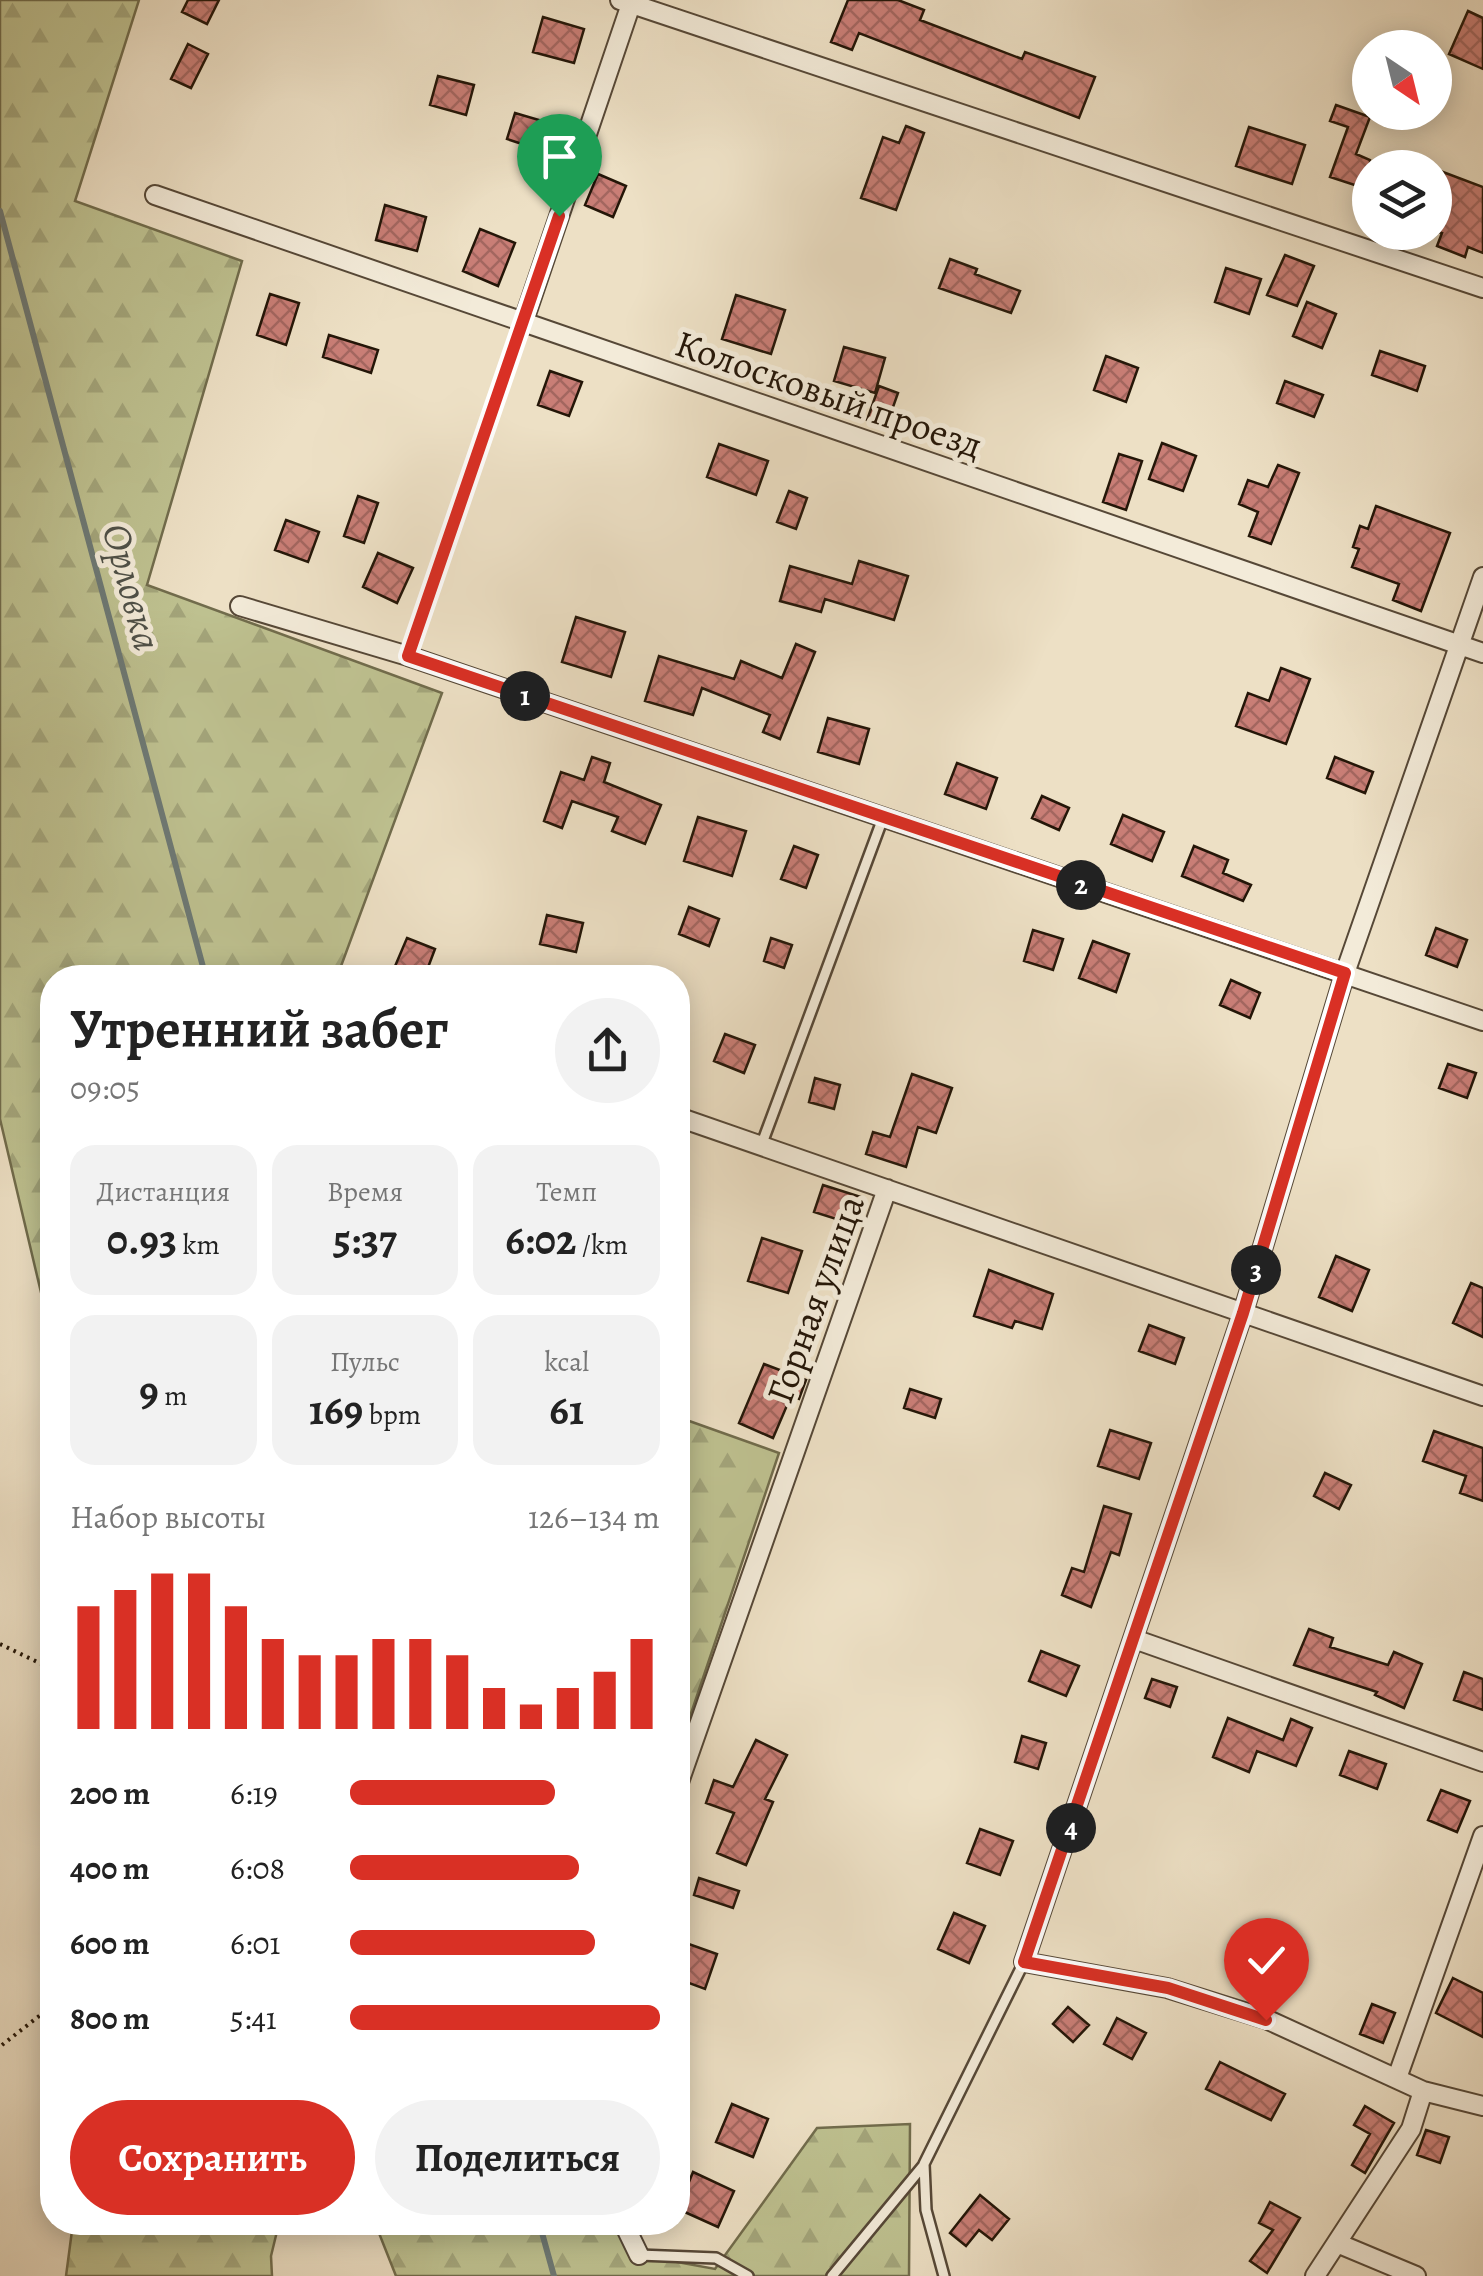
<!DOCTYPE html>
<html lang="ru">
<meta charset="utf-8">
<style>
body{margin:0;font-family:Alegreya,serif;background:#f2f2f2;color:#222;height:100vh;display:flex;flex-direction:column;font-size:38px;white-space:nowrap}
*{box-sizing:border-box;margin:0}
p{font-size:32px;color:#767676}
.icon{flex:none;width:55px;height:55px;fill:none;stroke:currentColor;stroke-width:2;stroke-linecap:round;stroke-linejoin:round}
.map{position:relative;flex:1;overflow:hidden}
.drawer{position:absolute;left:40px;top:965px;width:650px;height:1270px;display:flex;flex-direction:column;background:#fff;border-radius:40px;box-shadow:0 5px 25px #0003}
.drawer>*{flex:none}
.needle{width:65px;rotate:145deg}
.tools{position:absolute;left:1352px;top:30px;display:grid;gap:20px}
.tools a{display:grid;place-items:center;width:100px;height:100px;border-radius:50%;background:#fff;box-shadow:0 5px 25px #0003;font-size:50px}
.pin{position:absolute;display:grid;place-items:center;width:85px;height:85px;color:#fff;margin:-102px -42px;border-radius:50% 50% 50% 0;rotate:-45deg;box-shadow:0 0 10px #0007}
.pin .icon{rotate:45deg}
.km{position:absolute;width:50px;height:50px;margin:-25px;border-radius:50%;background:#222;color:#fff;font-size:28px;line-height:50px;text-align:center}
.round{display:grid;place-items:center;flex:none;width:105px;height:105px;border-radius:52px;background:#f2f2f2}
.head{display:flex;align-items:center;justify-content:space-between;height:170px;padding:0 30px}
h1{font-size:55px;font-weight:700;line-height:75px}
.figures{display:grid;grid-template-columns:repeat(3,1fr);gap:15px;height:170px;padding:10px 30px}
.figures div{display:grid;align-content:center;border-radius:25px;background:#f2f2f2;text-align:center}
.figures b{font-size:42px;font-weight:700}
.figures small{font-size:28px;font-weight:400}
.figures p{font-size:28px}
.chart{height:280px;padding:20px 30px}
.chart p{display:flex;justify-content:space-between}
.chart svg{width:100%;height:180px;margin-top:10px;stroke:#d93025;stroke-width:6}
.primary-button{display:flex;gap:20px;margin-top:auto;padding:20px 30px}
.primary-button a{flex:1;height:115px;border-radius:60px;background:#d93025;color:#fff;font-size:40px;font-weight:700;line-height:115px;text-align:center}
.primary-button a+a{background:#f2f2f2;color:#222}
ul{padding:0 30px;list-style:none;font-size:32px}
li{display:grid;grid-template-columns:160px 120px 1fr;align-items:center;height:75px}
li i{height:25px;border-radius:12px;background:#d93025}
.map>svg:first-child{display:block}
</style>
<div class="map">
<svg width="1483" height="2276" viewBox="0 0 1483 2276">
<defs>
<pattern id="forest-firs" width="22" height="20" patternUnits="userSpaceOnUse" patternTransform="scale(2.5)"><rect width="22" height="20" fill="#bec190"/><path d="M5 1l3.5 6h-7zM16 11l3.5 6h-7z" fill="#a3a57b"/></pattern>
<pattern id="building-cross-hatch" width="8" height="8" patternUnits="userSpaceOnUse" patternTransform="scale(2.5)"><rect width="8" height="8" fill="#c97e76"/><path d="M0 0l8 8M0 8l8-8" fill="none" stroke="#a3665f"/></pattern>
</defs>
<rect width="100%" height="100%" fill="#ede0c5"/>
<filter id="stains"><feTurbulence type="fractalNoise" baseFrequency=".002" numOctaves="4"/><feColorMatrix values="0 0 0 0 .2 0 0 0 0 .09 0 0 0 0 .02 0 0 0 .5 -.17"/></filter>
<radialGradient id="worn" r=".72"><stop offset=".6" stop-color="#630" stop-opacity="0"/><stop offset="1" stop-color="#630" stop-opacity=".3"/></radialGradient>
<path fill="url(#forest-firs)" stroke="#716c4c" stroke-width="2.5" d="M0 0H139L75 201 242 261 147 585 442 693 337 977 52 978V1339L0 1119Z
M678 1417 779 1453 678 1752Z
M910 2124 909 2276H396L375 2223H619L639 2255 715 2269 817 2128Z
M73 2223H279L271 2256 272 2276H66Z"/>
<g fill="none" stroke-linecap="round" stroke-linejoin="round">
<path stroke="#6d7975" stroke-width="6" d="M0 211 206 978
M539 2222 554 2276"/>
</g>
<path fill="url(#building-cross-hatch)" stroke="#241608" stroke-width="2.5" d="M188 0H219L207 24 182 12Z
M848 0H898L924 10 920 20 1022 59 1025 52 1095 77 1079 118 859 33 852 50 831 42Z
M1468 11 1483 18V69L1449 54Z
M543 17 584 29 574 63 533 52Z
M188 44 208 54 191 88 171 79Z
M438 76 474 85 466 115 430 105Z
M1336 105 1370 117 1356 154 1370 160V190L1330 177 1348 127 1330 121Z
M515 113 546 122 537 149 507 139Z
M906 126 924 133 896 210 861 198 883 137 899 143Z
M1249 127 1305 145 1292 184 1236 166Z
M1435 169 1483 187V253L1468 247 1465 257 1437 246 1442 233 1435 231Z
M598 174 626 186 613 217 585 205Z
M385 205 426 217 417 251 376 240Z
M480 229 515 243 498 286 463 271Z
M1285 255 1314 266 1297 306 1267 295Z
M950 259 977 269 975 274 1020 291 1011 313 939 288Z
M1226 268 1261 279 1249 314 1215 302Z
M270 294 299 303 286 345 257 335Z
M736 295 785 310 771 354 722 339Z
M1307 302 1336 314 1322 348 1293 336Z
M329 335 378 350 371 373 323 357Z
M844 347 885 358 875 393 834 381Z
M1380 351 1425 366 1417 391 1372 375Z
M1106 356 1138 368 1126 402 1094 390Z
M550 371 582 382 569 416 538 405Z
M1285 381 1323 395 1314 417 1277 403Z
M879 386 898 393 886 427 867 420Z
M1162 443 1196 456 1183 491 1149 479Z
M719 444 768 461 756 495 707 477Z
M1119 454 1142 461 1126 510 1103 502Z
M1278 465 1299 473 1271 544 1249 536 1258 512 1239 504 1248 480 1268 487Z
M789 491 807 498 796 529 777 522Z
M358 496 378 503 364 543 344 536Z
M1376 506 1450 533 1421 611 1393 600 1399 584 1352 567 1359 549 1353 547 1360 526 1368 529Z
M286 520 319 532 308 562 275 550Z
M378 553 413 568 397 603 363 587Z
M859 561 908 576 894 620 825 599 821 612 780 601 790 566 852 584Z
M576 617 625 632 611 677 562 662Z
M796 644 815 652 780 739 763 732 770 715 702 688 693 715 645 701 659 656 734 679 741 661 782 678Z
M1281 668 1310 679 1286 744 1236 726 1248 693 1269 701Z
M828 718 869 729 859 764 818 752Z
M592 757 610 763 604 782 661 805 645 844 612 831 618 817 572 801 562 828 544 821 561 772 584 780Z
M1335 757 1373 772 1365 793 1327 778Z
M957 763 997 778 986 809 945 794Z
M1042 796 1069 808 1059 830 1032 818Z
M1123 815 1164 832 1152 861 1111 844Z
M698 817 746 831 732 876 684 861Z
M794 846 818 855 806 888 781 879Z
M1194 846 1228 860 1223 873 1251 885 1243 901 1182 876Z
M689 907 719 919 709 946 679 934Z
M547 915 583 923 576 952 540 944Z
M1436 928 1467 940 1457 967 1426 955Z
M1033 930 1063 939 1053 970 1024 961Z
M407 938 435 949 424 978H390Z
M771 938 792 945 784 968 764 961Z
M1093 941 1129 954 1116 992 1079 978Z
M1231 980 1260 993 1250 1018 1220 1005Z
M725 1034 755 1045 744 1073 714 1061Z
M1448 1064 1476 1073 1467 1098 1439 1088Z
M912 1074 952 1088 936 1133 918 1127 906 1167 866 1154 873 1132 890 1137Z
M815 1078 840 1085 834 1109 809 1102Z
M823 1185 861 1197 852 1224 814 1212Z
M762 1238 802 1251 788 1293 748 1281Z
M1336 1256 1369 1270 1352 1311 1319 1297Z
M989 1270 1053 1294 1042 1329 1015 1321 1012 1328 974 1316Z
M1471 1283 1483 1288V1337L1453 1323Z
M1149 1325 1184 1338 1175 1364 1139 1351Z
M764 1364 806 1380 799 1399 791 1396 773 1438 739 1423Z
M910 1389 941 1399 935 1418 904 1408Z
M1110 1430 1151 1443 1139 1479 1098 1466Z
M1434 1431 1483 1448V1501L1460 1493 1466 1476 1423 1461Z
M1325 1473 1351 1485 1339 1509 1314 1496Z
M1104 1506 1131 1514 1119 1555 1111 1552 1091 1607 1062 1595 1072 1568 1084 1572Z
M1309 1629 1333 1638 1330 1647 1388 1665 1394 1652 1422 1664 1404 1708 1375 1695 1377 1692 1294 1665Z
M1041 1651 1079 1666 1066 1696 1029 1681Z
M1464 1672 1483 1679V1710L1454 1700Z
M1152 1679 1177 1687 1170 1707 1145 1698Z
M1228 1718 1283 1740 1291 1719 1312 1728 1296 1766 1257 1751 1249 1772 1213 1757Z
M1022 1736 1046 1743 1038 1769 1015 1762Z
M756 1740 787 1755 765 1799 773 1802 746 1865 717 1853 734 1813 706 1803 714 1780 733 1787Z
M1349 1751 1386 1764 1377 1789 1340 1775Z
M1441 1790 1470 1801 1457 1832 1428 1820Z
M980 1829 1013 1841 1000 1875 967 1863Z
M699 1878 739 1891 733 1908 694 1895Z
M954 1913 985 1926 969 1963 938 1949Z
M683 1942 717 1954 705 1989 678 1979V1959Z
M1453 1978 1483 1993V2037L1436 2013Z
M1372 2004 1395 2013 1383 2043 1360 2034Z
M1068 2007 1089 2025 1073 2042 1053 2024Z
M1117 2018 1146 2033 1132 2059 1104 2044Z
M1220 2062 1285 2094 1271 2120 1206 2089Z
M732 2104 768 2119 753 2157 716 2142Z
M1365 2106 1394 2123 1365 2173 1352 2165 1370 2134 1354 2125Z
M1426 2130 1449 2137 1440 2163 1417 2155Z
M693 2172 734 2191 718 2227 678 2209Z
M980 2195 1009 2219 992 2240 979 2230 966 2246 950 2233Z
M1270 2202 1300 2218 1267 2273 1250 2261 1273 2230 1259 2223Z"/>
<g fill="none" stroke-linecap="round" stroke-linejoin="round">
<g stroke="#564837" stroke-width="14">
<path id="lane" d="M408 656 523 323
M761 1146 883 818
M639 2255 716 2258 748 2276
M832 2276 923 2166
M944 2276 926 2210 924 2164 1024 1962"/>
</g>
<g stroke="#564837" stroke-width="22">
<path id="street" d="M620 0 1483 288
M155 195 1483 653
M523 323 631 4
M1483 577 1345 973 1243 1313 1024 1962 1167 1988 1266 2019 1423 2091 1483 2106
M240 606 408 656 1483 1021
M678 1117 1483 1396
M1134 1639 1483 1762
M678 1785 887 1189
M1397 2078 1483 1836
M623 2222 639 2255
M1337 2243 1416 2276
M1315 2276 1411 2129 1423 2091"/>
</g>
<path stroke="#241608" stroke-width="4" stroke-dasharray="2.5 5" stroke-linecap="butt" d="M0 1644 52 1669
M2 2045 52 2006"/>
<use href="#lane" stroke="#f3ebd9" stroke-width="9"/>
<use href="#street" stroke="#f3ebd9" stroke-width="18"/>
</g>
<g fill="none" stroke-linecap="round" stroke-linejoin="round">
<g stroke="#fff" stroke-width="20">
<path id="route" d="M559 216 408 656 1345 973 1243 1313 1024 1962 1168 1988 1266 2020"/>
</g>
<use href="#route" stroke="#d93025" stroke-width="12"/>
</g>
<g text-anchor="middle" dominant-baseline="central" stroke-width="10" stroke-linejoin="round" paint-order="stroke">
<g font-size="38" fill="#241608" stroke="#f3ebd9">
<text transform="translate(829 394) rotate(19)">Колосковый проезд</text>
<text transform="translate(815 1299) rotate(-70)">Горная улица</text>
</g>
<g font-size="40" font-style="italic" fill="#4e5048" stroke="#f3ebd9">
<text transform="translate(132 587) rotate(75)">Орловка</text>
</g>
</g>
<rect width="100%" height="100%" filter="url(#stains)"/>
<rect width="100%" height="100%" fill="url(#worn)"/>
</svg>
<div class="tools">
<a><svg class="needle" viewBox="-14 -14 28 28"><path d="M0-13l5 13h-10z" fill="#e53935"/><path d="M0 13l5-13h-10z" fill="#767676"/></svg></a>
<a><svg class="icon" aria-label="layers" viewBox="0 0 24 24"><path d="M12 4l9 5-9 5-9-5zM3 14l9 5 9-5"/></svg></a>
</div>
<div class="pin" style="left:559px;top:216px;background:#1e9e55"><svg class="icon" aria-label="arrive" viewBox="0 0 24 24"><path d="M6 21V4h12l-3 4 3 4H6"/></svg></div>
<div class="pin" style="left:1266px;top:2020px;background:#d93025"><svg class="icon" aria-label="check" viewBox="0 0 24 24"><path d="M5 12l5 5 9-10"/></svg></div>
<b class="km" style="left:525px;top:696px">1</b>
<b class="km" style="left:1081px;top:885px">2</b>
<b class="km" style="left:1256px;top:1270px">3</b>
<b class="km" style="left:1071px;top:1828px">4</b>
<section class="drawer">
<div class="head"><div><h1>Утренний забег</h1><p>09:05</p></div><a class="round"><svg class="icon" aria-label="share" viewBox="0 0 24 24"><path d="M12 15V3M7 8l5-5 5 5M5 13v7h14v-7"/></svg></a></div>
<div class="figures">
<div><p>Дистанция</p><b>0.93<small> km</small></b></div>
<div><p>Время</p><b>5:37</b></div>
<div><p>Темп</p><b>6:02<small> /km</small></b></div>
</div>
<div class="figures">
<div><b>9<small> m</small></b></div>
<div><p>Пульс</p><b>169<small> bpm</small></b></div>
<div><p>kcal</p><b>61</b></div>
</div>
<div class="chart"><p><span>Набор высоты</span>126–134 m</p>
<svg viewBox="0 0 160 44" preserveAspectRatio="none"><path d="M5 44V14M15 44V10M25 44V6M35 44V6M45 44V14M55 44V22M65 44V26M75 44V26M85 44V22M95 44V22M105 44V26M115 44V34M125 44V38M135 44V34M145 44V30M155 44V22"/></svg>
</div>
<ul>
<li><b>200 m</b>6:19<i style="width:66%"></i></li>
<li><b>400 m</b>6:08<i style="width:74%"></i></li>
<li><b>600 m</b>6:01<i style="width:79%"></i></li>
<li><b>800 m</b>5:41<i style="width:100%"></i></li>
</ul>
<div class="primary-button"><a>Сохранить</a><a>Поделиться</a></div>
</section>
</div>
